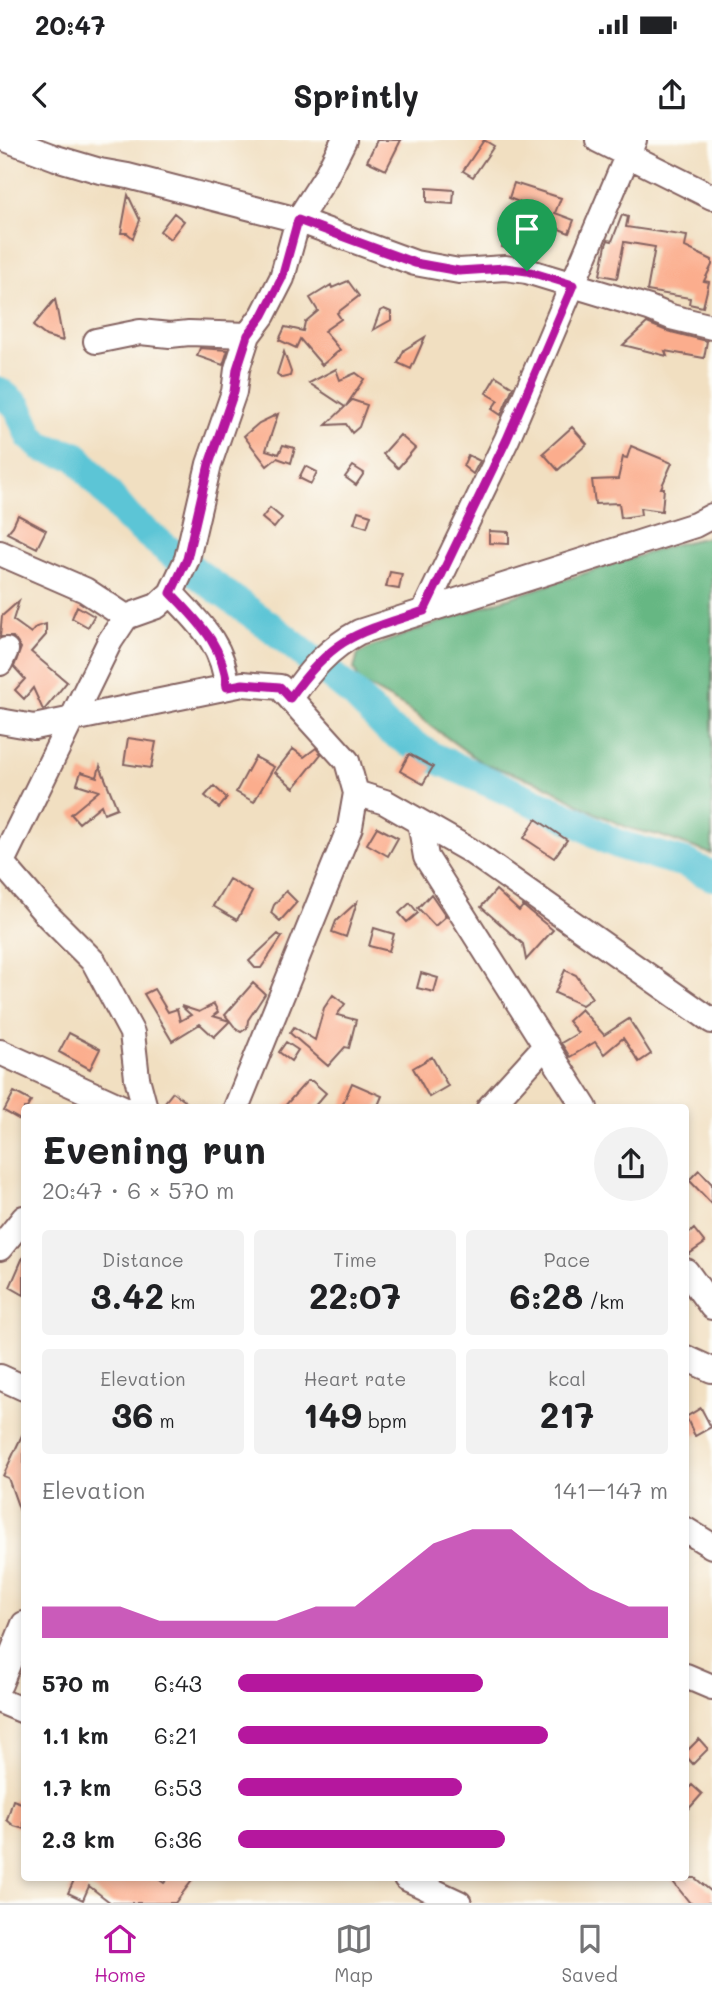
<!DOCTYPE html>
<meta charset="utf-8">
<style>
body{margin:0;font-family:Mali,sans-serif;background:#f2f2f2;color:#202124;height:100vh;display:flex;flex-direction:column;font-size:26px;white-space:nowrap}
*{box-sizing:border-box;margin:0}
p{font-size:23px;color:#757577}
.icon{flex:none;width:38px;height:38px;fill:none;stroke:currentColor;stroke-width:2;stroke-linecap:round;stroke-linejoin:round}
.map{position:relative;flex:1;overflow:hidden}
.drawer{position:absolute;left:21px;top:964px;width:668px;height:777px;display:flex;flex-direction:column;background:#fff;border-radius:7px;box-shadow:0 4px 10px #0003}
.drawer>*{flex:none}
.pin{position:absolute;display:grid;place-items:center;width:60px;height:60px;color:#fff;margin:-72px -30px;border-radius:50% 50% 50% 0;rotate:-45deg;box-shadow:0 0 7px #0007}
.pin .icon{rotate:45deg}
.round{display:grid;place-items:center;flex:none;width:74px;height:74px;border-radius:37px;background:#f2f2f2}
.summary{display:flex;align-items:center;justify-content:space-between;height:119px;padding:0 21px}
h1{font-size:38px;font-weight:700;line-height:52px}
.figures{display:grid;grid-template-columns:repeat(3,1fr);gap:10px;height:119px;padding:7px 21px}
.figures div{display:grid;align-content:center;border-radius:7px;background:#f2f2f2;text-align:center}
.figures b{font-size:35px;font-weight:700}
.figures small{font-size:19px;font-weight:400}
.figures p{font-size:19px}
.chart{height:196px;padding:14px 21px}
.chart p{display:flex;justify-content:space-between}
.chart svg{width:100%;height:126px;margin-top:7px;fill:#b5179e;opacity:.7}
ul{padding:0 21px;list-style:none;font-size:23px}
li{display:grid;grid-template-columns:112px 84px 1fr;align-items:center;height:52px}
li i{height:18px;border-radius:9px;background:#b5179e}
.status{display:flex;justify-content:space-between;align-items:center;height:49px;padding:0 35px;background:#fff;direction:ltr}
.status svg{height:19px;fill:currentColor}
header{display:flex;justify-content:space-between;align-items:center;height:91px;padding:0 21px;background:#fff;font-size:32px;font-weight:700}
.tab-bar{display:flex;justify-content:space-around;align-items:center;height:98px;border-top:2px solid #e0e0e0;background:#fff;font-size:19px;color:#757577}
.tab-bar a{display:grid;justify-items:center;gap:4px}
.tab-bar .active{color:#b5179e}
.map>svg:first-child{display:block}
</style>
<div class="status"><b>20:47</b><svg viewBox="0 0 49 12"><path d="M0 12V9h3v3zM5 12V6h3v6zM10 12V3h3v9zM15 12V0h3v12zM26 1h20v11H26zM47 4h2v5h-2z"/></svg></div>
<header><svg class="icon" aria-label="back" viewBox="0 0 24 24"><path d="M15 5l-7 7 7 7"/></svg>Sprintly<svg class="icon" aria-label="share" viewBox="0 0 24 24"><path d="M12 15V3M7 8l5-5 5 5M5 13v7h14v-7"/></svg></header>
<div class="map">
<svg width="712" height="1763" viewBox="0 0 712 1763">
<rect width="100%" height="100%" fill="#fdfcf7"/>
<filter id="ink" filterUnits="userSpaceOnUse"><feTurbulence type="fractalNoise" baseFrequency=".0143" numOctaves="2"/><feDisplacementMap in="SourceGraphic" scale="14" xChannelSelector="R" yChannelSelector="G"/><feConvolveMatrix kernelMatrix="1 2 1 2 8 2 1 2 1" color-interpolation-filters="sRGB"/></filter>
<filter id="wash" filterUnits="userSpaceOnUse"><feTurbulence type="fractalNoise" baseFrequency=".00686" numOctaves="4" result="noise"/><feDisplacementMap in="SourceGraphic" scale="28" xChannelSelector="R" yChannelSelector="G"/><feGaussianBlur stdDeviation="1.57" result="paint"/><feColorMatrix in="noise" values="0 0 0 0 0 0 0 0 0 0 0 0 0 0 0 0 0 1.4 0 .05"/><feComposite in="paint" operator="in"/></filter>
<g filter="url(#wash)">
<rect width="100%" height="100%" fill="#f1dfc1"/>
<path fill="#66b783" stroke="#586b57" stroke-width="2" d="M712 396V714L658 695 631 689 597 674 543 644 482 623 405 567 360 542 354 529 358 514 371 507 499 461 672 405Z"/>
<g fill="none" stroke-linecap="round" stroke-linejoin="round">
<path stroke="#5bc5d6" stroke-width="30" d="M0 252 18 267 30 296 43 308 76 316 128 378 207 441 271 487 354 554 388 589 433 617 576 681 608 700 626 707 685 723 712 736"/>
</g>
<g id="blocks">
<path fill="#fbad8d" d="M377 0H401L386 30 367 21Z
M484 0 494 6 473 37 463 31Z
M514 43 561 58 555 73 574 80 569 93 527 76 531 67 509 58Z
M427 48 454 50 453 64 427 62Z
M128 55 140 80 133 98 127 93H121Z
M174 73 184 81 170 99 160 91Z
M622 75 628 77 626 87 687 96 685 107 712 120V125L704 141 709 142 703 167 689 164 690 158 647 151 655 107 624 102 617 138 600 135 606 105 608 100 612 101Z
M525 80 539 105 528 116 502 107 506 91 517 95Z
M348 141 359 156 337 173 341 179 324 191 340 210 322 225 300 199 296 208 279 200 285 187 303 191 305 182 318 171 310 158 331 145 332 148Z
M55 159 63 201 46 196 33 186Z
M384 169 391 172V180L373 190 380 171Z
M647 183 667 191 707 201 704 218 665 211 667 216 623 205Z
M425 197 411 229 398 223 404 210Z
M200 208 228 210 223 225 197 216Z
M284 212 291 232 290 236 282 238 277 234Z
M336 229 340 240 356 233 364 239 346 266 352 260 367 265 359 287 352 293 346 284 326 285 345 267 309 243Z
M496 236 513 247 501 275 492 269 498 260 486 253Z
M278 274 266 310 279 314 283 305 295 308 291 323 277 318 267 326 244 296 259 283Z
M572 287 587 304 558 330 543 313Z
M400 295 415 308 398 328 383 314Z
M631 306 672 323 661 348H664L662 371 640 368 641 375 621 378 619 363 595 364 592 340 618 339 623 317 627 318Z
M468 315 480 321 473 334 463 326Z
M305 326 317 332 311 344 299 338Z
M353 326 364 333 356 345 345 337Z
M270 368 282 378 274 388 262 378Z
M358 371 371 375 367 387 354 383Z
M18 375 46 390 37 408 7 393 13 386Z
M489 391 509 392V404L489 403Z
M390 432 402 434 399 449 386 447Z
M19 461 13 480 31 493 36 487 46 484V495L31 512 67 542 45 569 43 570 33 548 24 559 15 550 25 539 14 527 21 508 13 497H0L2 476Z
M77 466 94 476 88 487 72 478Z
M128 598 156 602 151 628 124 624Z
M316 608 321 614 294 648 275 632 293 609 304 617Z
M409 614 433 627 423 644 400 631Z
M255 617 274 627 254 662 236 652Z
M100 626 117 668 104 673 101 665 79 683 71 674 99 651 77 644 81 632 97 637Z
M214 646 227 658 219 668 205 656Z
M536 679 567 700 554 718 524 698Z
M377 687 398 698 388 716 367 704Z
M229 739 252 752 237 780 213 766Z
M496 750 519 771 523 766 553 790 526 820 523 804 481 767Z
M286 751 297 762 280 781 271 773 274 765Z
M431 754 446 776 435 786 418 768Z
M357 762 346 797 332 792 336 781Z
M410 763 418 773 407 782 399 773Z
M374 788 394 794 389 811 369 806Z
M278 794 282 797 261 828H255L249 821Z
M565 830 576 835 592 858 582 865 555 853Z
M421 833 438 838 434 852 417 848Z
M253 843 265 854 248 880 247 888 241 892 237 890 230 881 214 897 200 884 172 901 144 854 154 849 168 872 177 869 180 881 191 875 181 866 199 872 214 864 218 872 213 876 230 881 225 875Z
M333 855 345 864 337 875 356 880 349 908 345 907 328 926 290 893 294 887 315 900 324 868Z
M581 869 604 895 629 879 651 914 639 922 623 898 604 914 595 902 570 917 561 903 578 893 568 881Z
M69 893 100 909 90 929 59 912Z
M286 902 298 910 291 921 279 912Z
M432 917 448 946 429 957 413 928Z
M307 941H312L326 953 313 968H283Z
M352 943 382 956 377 968H341Z
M14 952 31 961 27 968H24V982L4 971Z
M173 952 194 968H173L165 962Z
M699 1030 712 1044V1064L689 1040Z
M694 1089 705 1103 686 1116V1096Z
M24 1115V1155L10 1147Z
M701 1268 711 1287 695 1296 686 1277Z
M24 1291V1379L23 1380 8 1338 3 1336Z
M699 1599 708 1609 693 1624 686 1616V1612Z
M692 1645 702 1654 686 1672V1651Z
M13 1660 24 1664V1689L14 1686 7 1680Z
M75 1738H157L164 1743 169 1738H194L175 1763H111L89 1746 83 1760 68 1753Z
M670 1738H695L712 1752V1763H690Z"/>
</g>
</g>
<g filter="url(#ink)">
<use href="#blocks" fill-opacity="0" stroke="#846260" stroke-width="2"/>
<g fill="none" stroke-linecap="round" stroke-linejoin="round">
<g stroke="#846260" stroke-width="28">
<path id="minor" d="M8 0 56 18 100 31 128 36 298 80 415 123 459 131 505 128 527 131 649 168 671 177 712 187
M598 0 712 57
M96 201 140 192 170 195 189 193 248 195
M0 413 85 450 126 477
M171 453C199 483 224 504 227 547
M424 471 507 299 634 0
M0 523 6 510
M291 558C310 530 329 508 359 492L695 385 712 376
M0 581 34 587 243 544 280 547 347 621 356 653 350 687 236 968
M356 653 385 662 469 710 712 881
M420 682 426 717 585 968
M2 723 47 775 94 822 132 893 137 938 145 968
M0 726 110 501 126 477 157 466 171 453 187 419 209 324 234 252 237 229 248 195 263 175 282 138 298 80 325 38 344 0
M0 912 123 968
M489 968 546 905
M0 1108 24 1078
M686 1131 712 1167
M686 1218 712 1230
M0 1237 24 1248
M686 1390 712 1406
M686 1536 712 1547
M0 1544 24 1484
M0 1561 24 1571
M406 1738 459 1763"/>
</g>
<use href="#minor" stroke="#fff" stroke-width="24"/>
</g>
</g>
<g fill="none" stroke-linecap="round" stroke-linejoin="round" filter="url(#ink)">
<g stroke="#fff" stroke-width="14">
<path id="route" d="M298 80 415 123 459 131 505 128 527 131 573 145 507 299 424 471C356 493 333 497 290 558L280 547 243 544 227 547C223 504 199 483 171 453L187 419 209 324 234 252 237 229 248 195 263 175 282 138Z"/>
</g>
<use href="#route" stroke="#b5179e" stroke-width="9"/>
</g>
</svg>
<div class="pin" style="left:527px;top:131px;background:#1e9e55"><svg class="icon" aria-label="arrive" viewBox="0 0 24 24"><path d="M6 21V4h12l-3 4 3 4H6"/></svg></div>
<section class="drawer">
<div class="summary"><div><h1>Evening run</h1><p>20:47 · 6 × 570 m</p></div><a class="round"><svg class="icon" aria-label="share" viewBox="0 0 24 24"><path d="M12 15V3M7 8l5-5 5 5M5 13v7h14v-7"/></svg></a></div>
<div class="figures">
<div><p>Distance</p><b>3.42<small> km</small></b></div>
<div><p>Time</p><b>22:07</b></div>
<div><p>Pace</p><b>6:28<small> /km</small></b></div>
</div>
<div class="figures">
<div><p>Elevation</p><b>36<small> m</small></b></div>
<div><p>Heart rate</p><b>149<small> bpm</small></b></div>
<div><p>kcal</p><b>217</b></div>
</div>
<div class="chart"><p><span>Elevation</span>141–147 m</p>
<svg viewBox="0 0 160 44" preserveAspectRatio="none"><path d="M0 44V33L10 33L20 33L30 38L40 38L50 38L60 38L70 33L80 33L90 22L100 11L110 6L120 6L130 17L140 27L150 33L160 33V44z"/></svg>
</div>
<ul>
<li><b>570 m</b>6:43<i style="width:57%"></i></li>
<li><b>1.1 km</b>6:21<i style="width:72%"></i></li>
<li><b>1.7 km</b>6:53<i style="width:52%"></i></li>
<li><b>2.3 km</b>6:36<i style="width:62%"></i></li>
</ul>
</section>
</div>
<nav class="tab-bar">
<a class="active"><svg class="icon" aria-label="home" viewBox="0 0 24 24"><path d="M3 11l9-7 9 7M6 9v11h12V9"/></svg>Home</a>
<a><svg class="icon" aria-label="map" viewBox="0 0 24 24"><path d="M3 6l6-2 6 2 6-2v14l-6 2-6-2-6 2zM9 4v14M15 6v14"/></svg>Map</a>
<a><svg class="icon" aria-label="saved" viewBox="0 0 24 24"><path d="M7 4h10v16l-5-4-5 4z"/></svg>Saved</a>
</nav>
